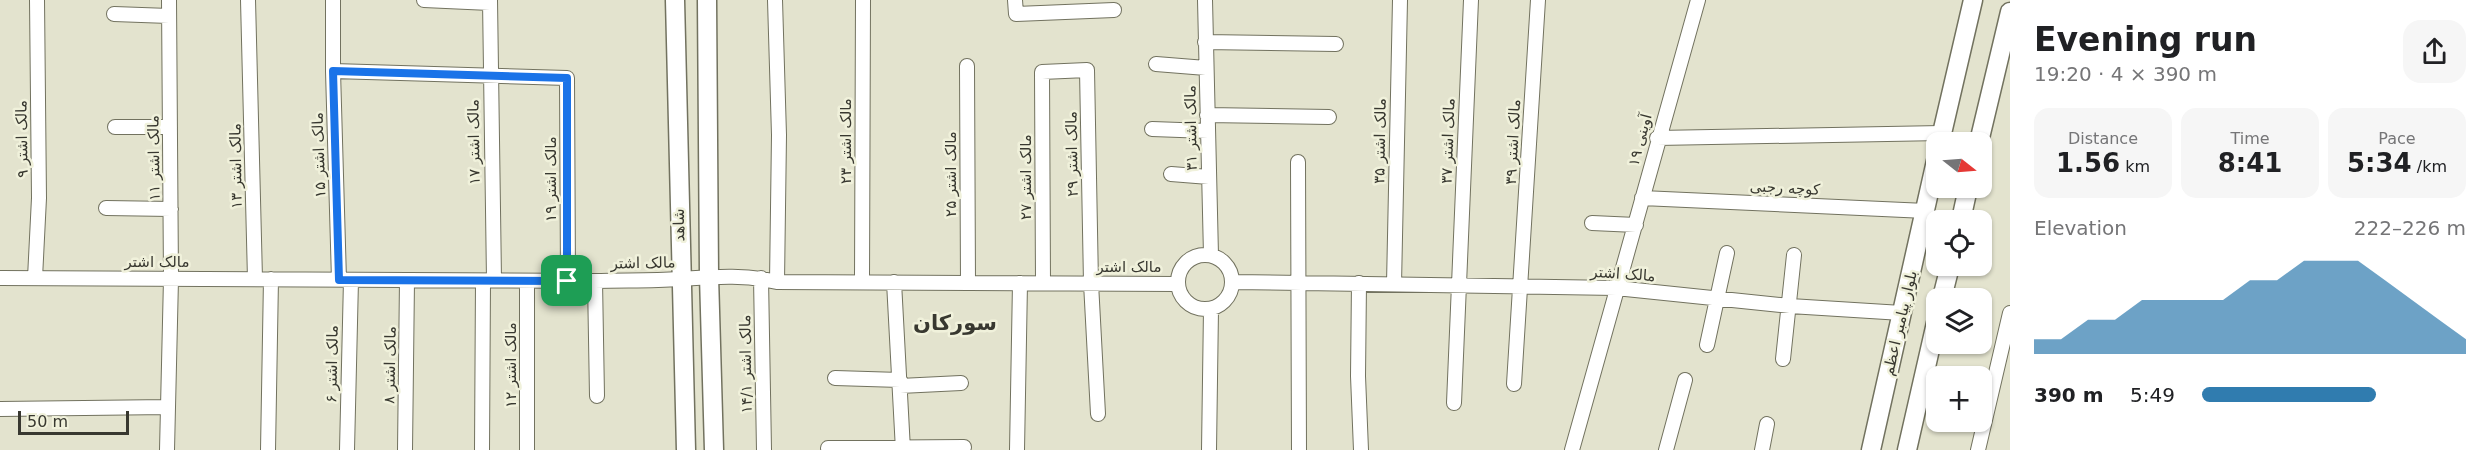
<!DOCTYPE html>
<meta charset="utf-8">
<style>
body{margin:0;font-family:"DejaVu Sans","Noto Sans Arabic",sans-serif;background:#f6f6f6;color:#202124;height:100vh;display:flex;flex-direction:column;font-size:22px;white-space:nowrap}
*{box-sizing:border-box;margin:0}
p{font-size:20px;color:#757577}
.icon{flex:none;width:33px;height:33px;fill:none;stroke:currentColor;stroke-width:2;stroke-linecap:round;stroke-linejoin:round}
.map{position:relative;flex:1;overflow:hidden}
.details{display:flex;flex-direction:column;background:#fff;width:480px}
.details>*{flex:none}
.needle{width:39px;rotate:107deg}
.buttons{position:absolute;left:1926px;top:132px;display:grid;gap:12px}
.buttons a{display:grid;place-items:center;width:66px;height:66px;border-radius:12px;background:#fff;box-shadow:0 2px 4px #0004;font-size:30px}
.scale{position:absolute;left:18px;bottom:15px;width:111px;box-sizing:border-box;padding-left:6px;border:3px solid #383830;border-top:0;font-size:16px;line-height:21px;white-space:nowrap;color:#383830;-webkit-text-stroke:4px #f0f1db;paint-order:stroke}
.pin{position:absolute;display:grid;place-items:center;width:51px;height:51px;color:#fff;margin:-26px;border-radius:12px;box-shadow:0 3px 9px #0006}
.round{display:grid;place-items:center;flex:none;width:63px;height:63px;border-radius:18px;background:#f6f6f6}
.overview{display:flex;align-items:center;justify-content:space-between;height:102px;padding:0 24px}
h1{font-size:33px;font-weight:800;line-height:45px}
.stats{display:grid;grid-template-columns:repeat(3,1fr);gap:9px;height:102px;padding:6px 24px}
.stats div{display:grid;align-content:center;border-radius:15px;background:#f6f6f6;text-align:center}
.stats b{font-size:26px;font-weight:800}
.stats small{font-size:16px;font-weight:400}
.stats p{font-size:16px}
.chart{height:168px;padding:12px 24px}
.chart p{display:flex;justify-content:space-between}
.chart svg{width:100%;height:108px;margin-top:6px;fill:#307caf;opacity:.7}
ul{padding:0 24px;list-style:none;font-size:20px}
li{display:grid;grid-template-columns:96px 72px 1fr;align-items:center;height:45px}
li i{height:15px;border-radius:8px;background:#307caf}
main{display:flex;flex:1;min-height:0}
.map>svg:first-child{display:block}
</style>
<main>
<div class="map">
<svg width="2010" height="450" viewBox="0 0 2010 450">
<rect width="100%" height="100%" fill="#e3e3ce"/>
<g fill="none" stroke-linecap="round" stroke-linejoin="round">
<g stroke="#72725f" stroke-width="16">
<path id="street" d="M248 0 255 279
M333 0V71L339 280
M424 0 490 3
M490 0 494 280
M775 0 779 135 777 282
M1015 0 1016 14 1114 10
M1205 0 1211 255
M114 14 169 16
M1205 42 1336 44
M1156 64 1206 68
M967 66 968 283
M333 71 567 78 568 281
M1207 115 1329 117
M115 127H170
M1152 129 1208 131
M1657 138 1942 133
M1298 162 1299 450
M1171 174 1209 177
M1642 198 1926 211
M106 208 171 209
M1592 223 1636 225
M1178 282a27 27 0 1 1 54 0a27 27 0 1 1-54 0Z
M0 278 595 281C623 280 651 281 679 279 712 277 744 274 777 282L1178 284
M35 278 39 198 37 0
M761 278 764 450
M595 281 597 396
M862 282 863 0
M894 282 903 450
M1233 282 1616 288 1790 306 1902 313
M1043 283 1042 72 1087 70 1091 283 1098 414
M1359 283 1358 376 1361 450
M1394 284 1400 0
M1707 345 1727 253
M1783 359 1794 255
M835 378 900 380
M1514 384 1538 0
M900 386 961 383
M1454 403 1471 0
M0 409 168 407
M828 448 964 447
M167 450 171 279 169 0
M268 450 271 279
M347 450 351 280
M405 450 407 280
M482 450 483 281
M527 450V281
M1017 450 1020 283
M1209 450 1211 309
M1572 450 1698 0
M1666 450 1685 380
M1762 450 1767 424
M1978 450 2010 313"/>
</g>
<g stroke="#72725f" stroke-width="21">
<path id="secondary" d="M675 0 686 450
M707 0 709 276 714 450
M1940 142 1973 0
M1979 142 2010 12
M1961 220 1968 188
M1942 298 1950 266
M1871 450 1936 161
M1907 450 1936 323"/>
</g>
<use href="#street" stroke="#fff" stroke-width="14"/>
<use href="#secondary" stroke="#fff" stroke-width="18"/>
</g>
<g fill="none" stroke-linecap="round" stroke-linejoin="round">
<g stroke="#fff" stroke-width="12">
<path id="route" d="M333 71 567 78V281L339 280Z"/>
</g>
<use href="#route" stroke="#1a73e8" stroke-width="8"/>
</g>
<g text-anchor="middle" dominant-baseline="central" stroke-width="5" stroke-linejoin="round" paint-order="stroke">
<g font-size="15" fill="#383830" stroke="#f0f1db">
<text transform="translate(1191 128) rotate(-91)">مالک اشتر ۳۱</text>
<text transform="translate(22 139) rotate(-91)">مالک اشتر ۹</text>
<text transform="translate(1640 140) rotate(-75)">آوینی ۱۹</text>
<text transform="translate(846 141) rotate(-90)">مالک اشتر ۲۳</text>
<text transform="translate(1380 141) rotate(-89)">مالک اشتر ۳۵</text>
<text transform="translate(1448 141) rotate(-88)">مالک اشتر ۳۷</text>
<text transform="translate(474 142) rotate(-91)">مالک اشتر ۱۷</text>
<text transform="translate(1513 142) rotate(-87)">مالک اشتر ۳۹</text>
<text transform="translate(1072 154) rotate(-91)">مالک اشتر ۲۹</text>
<text transform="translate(319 155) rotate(-92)">مالک اشتر ۱۵</text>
<text transform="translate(154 158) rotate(-91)">مالک اشتر ۱۱</text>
<text transform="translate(236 166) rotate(-91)">مالک اشتر ۱۳</text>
<text transform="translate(951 174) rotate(-90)">مالک اشتر ۲۵</text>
<text transform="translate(1026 177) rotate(-90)">مالک اشتر ۲۷</text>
<text transform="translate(551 179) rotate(-90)">مالک اشتر ۱۹</text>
<text transform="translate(1785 188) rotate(3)">کوچه رجبی</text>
<text transform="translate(679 225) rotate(-91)">شاهد</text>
<text x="157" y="262">مالک اشتر</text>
<text transform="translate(643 263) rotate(-1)">مالک اشتر</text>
<text x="1129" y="267">مالک اشتر</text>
<text transform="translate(1623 274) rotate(4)">مالک اشتر</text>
<text transform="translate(1900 323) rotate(-77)">بلوار پیامبر اعظم</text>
<text transform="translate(332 364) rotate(-89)">مالک اشتر ۶</text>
<text transform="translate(746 364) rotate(-91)">مالک اشتر ۱۴/۱</text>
<text transform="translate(390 365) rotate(-89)">مالک اشتر ۸</text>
<text transform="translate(511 365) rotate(-90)">مالک اشتر ۱۲</text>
</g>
<g font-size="21" font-weight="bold" fill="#383830" stroke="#f0f1db">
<text x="955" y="323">سورکان</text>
</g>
</g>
</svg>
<div class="buttons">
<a><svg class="needle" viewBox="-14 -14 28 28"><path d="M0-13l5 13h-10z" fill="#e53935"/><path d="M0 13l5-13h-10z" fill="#757577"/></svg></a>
<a><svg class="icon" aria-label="locate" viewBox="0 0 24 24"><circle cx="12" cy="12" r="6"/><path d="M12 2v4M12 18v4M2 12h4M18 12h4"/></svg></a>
<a><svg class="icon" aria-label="layers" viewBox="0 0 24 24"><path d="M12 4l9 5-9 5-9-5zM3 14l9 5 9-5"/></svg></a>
<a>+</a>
</div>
<div class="scale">50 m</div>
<div class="pin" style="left:567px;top:281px;background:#1e9e55"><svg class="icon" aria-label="arrive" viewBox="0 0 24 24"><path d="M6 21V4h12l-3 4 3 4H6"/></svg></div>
</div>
<section class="details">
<div class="overview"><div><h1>Evening run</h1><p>19:20 · 4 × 390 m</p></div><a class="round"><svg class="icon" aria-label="share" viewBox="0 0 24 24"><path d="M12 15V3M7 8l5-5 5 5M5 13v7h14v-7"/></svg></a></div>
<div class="stats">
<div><p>Distance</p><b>1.56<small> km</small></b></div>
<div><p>Time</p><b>8:41</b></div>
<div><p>Pace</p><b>5:34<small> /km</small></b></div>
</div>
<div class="chart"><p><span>Elevation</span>222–226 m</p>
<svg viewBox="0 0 160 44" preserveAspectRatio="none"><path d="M0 44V38L10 38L20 30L30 30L40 22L50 22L60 22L70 22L80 14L90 14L100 6L110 6L120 6L130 14L140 22L150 30L160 38V44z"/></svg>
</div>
<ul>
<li><b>390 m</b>5:49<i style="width:66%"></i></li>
</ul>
</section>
</main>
